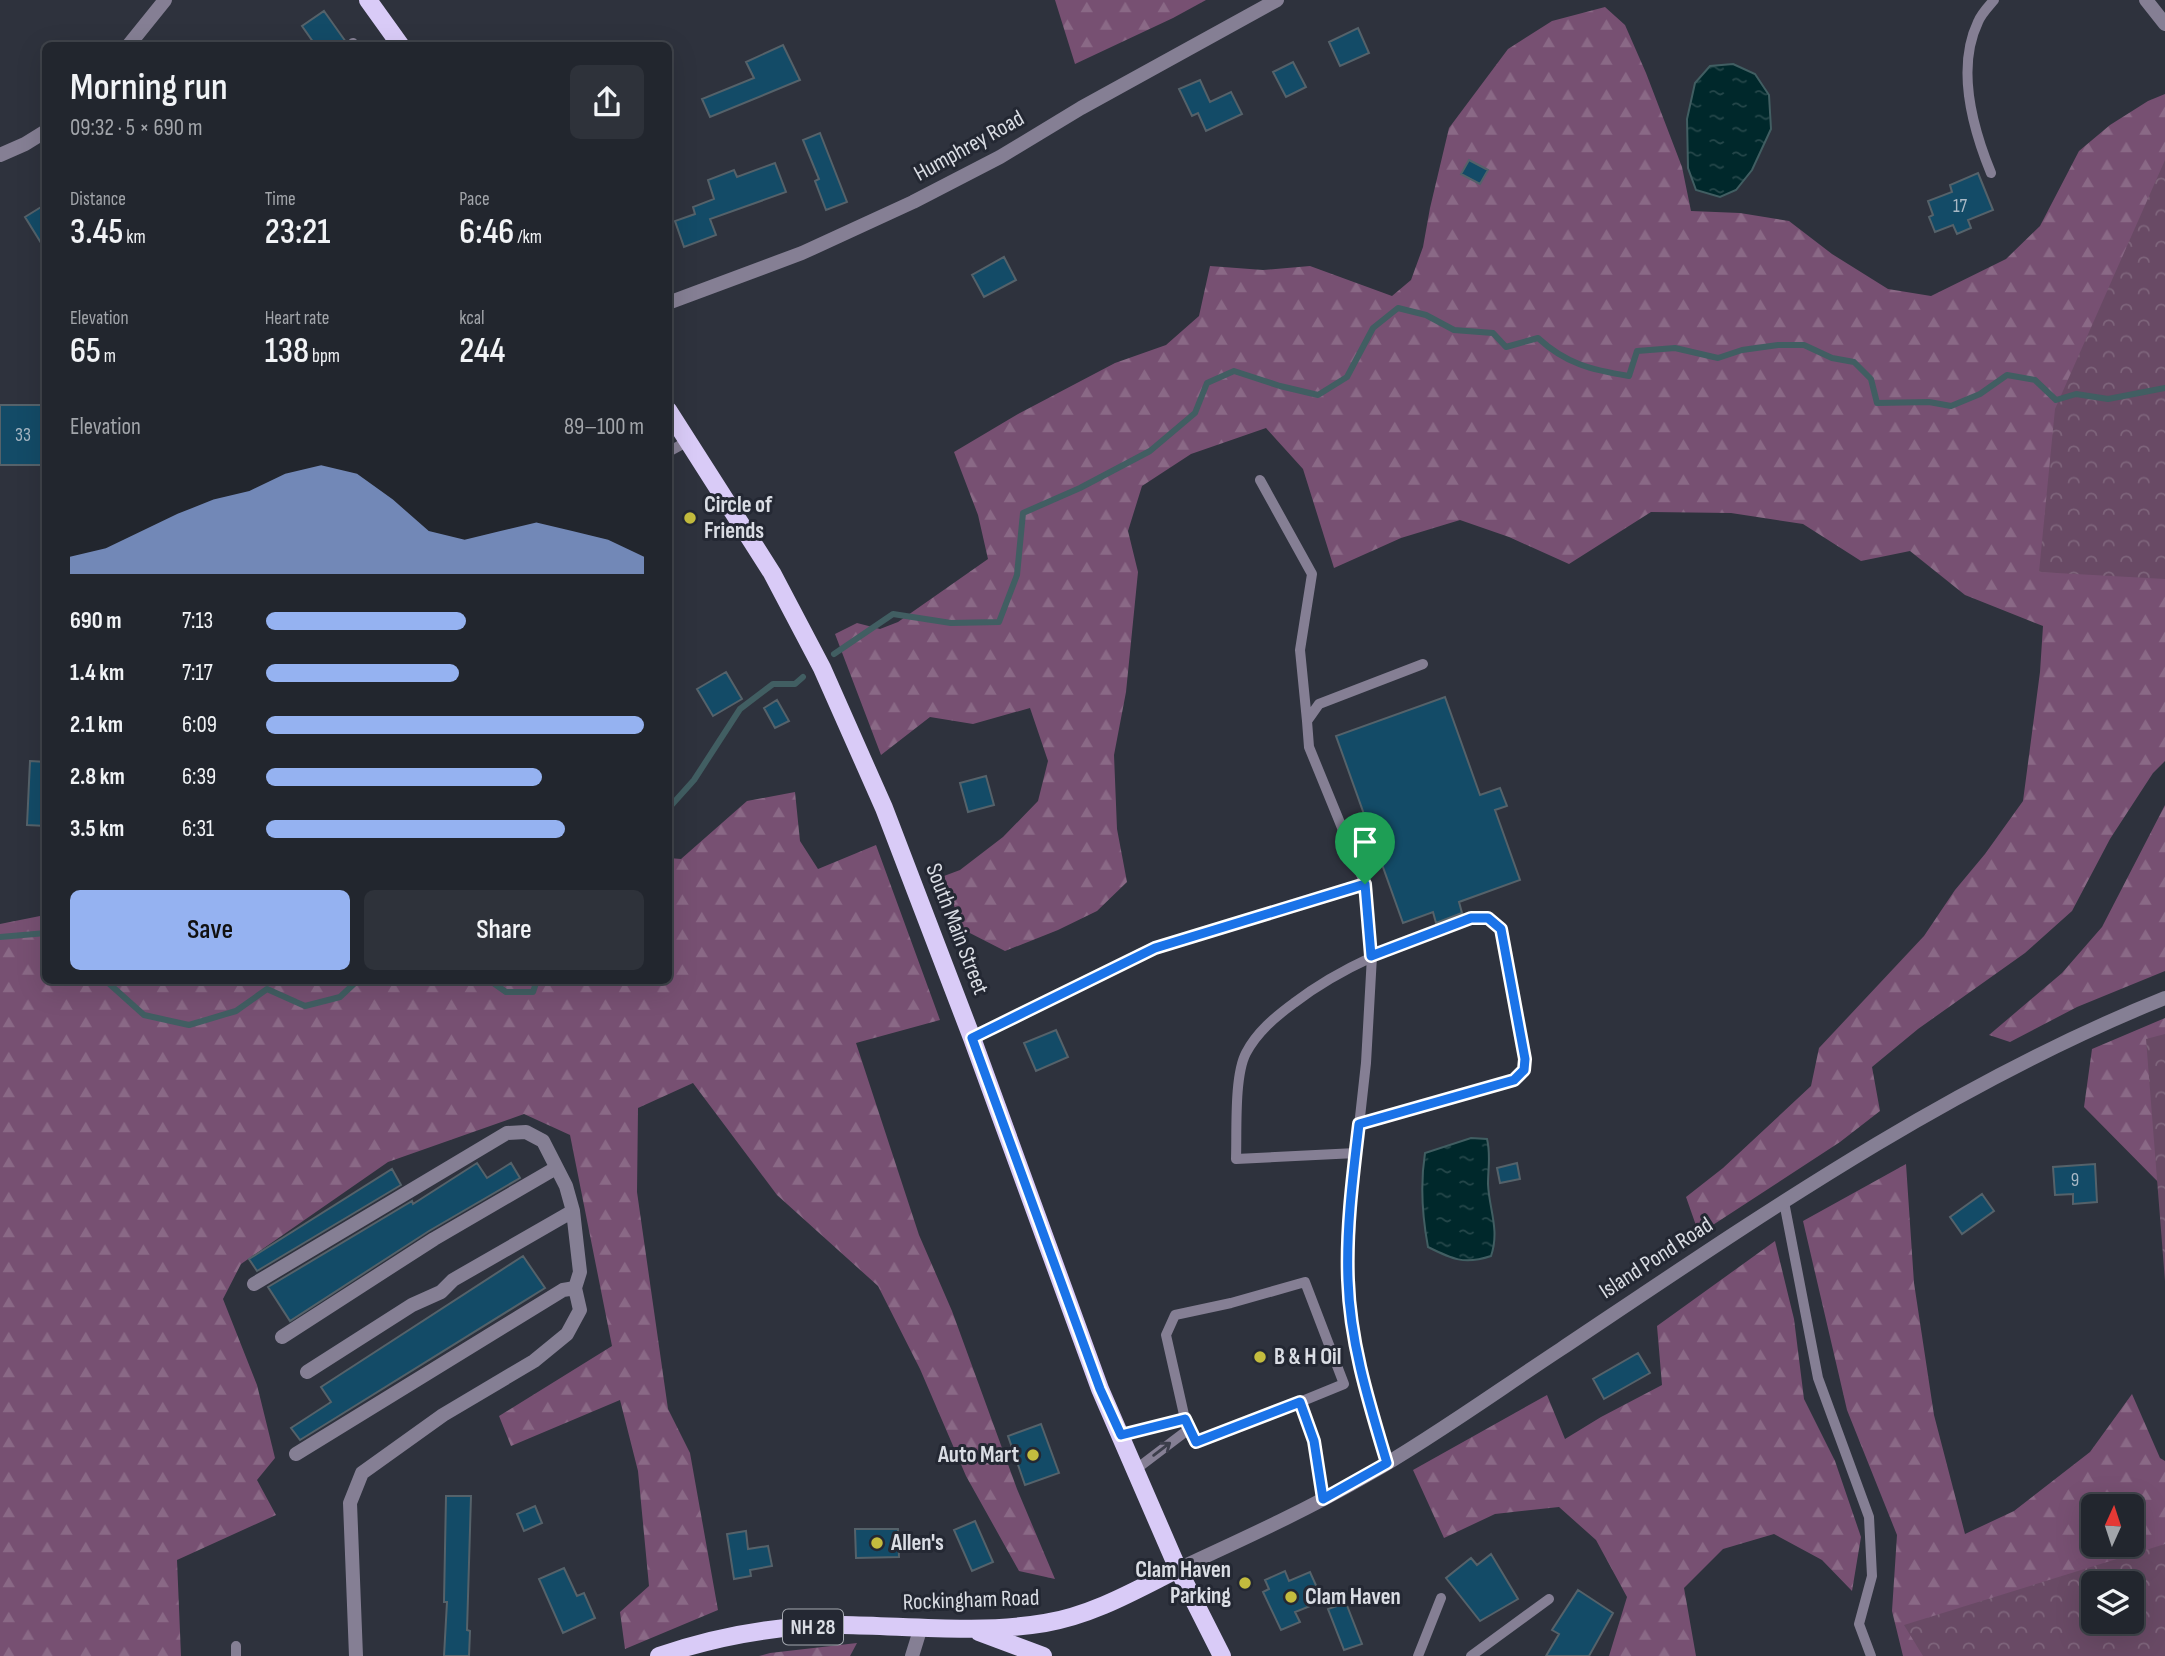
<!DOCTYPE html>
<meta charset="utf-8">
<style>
body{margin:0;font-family:"Sofia Sans Condensed",sans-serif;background:#2e323a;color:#f1f3f6;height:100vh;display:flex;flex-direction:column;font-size:26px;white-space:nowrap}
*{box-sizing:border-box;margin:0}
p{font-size:23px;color:#a2a5aa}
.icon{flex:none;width:38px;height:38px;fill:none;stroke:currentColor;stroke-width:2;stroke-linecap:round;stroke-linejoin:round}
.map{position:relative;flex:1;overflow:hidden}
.drawer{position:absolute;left:42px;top:42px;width:630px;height:942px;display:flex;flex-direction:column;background:#22262e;border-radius:10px;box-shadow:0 7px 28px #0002,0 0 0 2px #3f434a}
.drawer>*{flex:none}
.needle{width:46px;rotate:3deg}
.tools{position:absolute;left:2081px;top:1494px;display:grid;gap:14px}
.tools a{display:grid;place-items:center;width:63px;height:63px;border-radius:10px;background:#22262e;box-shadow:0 7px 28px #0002,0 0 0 2px #3f434a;font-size:35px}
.pin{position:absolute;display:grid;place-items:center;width:60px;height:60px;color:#fff;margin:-72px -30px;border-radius:50% 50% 50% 0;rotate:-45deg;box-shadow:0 0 7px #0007}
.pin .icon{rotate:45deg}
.round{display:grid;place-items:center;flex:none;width:74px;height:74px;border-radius:10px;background:#2e323a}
.summary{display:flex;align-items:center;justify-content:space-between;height:119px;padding:0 28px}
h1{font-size:38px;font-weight:600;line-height:52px}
.figures{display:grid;grid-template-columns:repeat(3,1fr);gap:10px;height:119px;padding:7px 28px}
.figures div{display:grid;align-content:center}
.figures b{font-size:35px;font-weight:600}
.figures small{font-size:19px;font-weight:400}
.figures p{font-size:19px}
.chart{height:196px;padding:14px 28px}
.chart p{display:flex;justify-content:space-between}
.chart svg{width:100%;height:126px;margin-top:7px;fill:#95b2f1;opacity:.7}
.cta{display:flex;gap:14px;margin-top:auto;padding:14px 28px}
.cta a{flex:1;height:80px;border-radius:10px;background:#95b2f1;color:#111;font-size:28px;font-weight:600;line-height:80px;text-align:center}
.cta a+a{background:#2e323a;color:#f1f3f6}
ul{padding:0 28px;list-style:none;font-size:23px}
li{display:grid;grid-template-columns:112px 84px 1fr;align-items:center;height:52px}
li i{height:18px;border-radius:9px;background:#95b2f1}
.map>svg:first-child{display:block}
</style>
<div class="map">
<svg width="2165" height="1656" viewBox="0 0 2165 1656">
<defs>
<pattern id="forest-firs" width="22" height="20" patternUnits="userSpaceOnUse" patternTransform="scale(1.75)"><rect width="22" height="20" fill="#775072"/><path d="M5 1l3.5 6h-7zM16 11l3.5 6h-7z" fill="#8a6986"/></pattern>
<pattern id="park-crowns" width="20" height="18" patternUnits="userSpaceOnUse" patternTransform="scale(1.75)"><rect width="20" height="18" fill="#694a65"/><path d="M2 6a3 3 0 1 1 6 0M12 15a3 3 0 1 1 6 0" fill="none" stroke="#7e647b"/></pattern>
<pattern id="water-ripples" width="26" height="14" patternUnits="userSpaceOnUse" patternTransform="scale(1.75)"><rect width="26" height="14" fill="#00282b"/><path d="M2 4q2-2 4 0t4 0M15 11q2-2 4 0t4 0" fill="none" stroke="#25474a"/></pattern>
</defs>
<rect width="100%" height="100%" fill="#2e323d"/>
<path fill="url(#forest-firs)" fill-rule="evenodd" d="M1055 0H1206L1173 18 1075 64Z
M1605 7 1625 25 1646 73 1682 167 1691 211 1740 213 1789 221 1832 254 1888 289 1931 296 2006 259 2040 226 2079 151 2110 125 2148 101 2165 94V761L2153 773 2110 839 2072 911 2025 953 1918 1029 1872 1067 1880 1111 1840 1142 1699 1234 1686 1197 1723 1168 1811 1086 1819 1048 1924 936 1955 890 1985 854 2023 801 2040 672 2043 626 1965 595 1910 551 1861 561 1803 524 1731 513 1651 512 1569 564 1509 537 1460 520 1401 538 1334 568 1303 469 1266 428 1191 454 1142 486 1128 531 1138 572 1126 692 1114 755 1117 829 1127 882 1097 911 1058 930 1005 951 962 929 944 876 960 870 1003 837 1038 801 1048 761 1030 708 973 724 930 717 881 755 835 634 857 623 880 629 898 622 988 559 978 515 954 452 1018 414 1115 363 1166 345 1199 316 1210 266 1263 270 1310 266 1392 296 1411 280 1423 247 1430 208 1449 128 1508 49 1552 21Z
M795 792 800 841 818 869 876 845 940 1020 856 1043 919 1235 952 1311 1017 1489 1055 1579 1019 1571 966 1476 920 1369 878 1286 777 1195 693 1083 638 1108 637 1192 668 1409 690 1453 718 1610 625 1649 620 1612 649 1586 638 1471 620 1400 511 1446 499 1416 612 1346 570 1135 524 1114 388 1162 241 1264 223 1299 257 1385 275 1458 257 1480 276 1515 177 1560 181 1656H0V924L45 915 46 980H668L669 858 681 859 747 801Z
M2165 805V971L2077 1007 2010 1042 1989 1035 2062 973 2102 927Z
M2165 1018V1189L2084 1107 2092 1049Z
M1906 1164 1914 1283 1934 1415 1965 1534 2014 1511 2090 1452 2132 1394 2160 1458 2165 1461V1589L2132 1584H2093L2045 1656H1903L1892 1611 1897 1535 1847 1410 1803 1221ZM2093 1507H2132V1545H2093Z
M1775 1241 1794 1319 1804 1399 1835 1461 1861 1537 1852 1591 1822 1560 1774 1534 1723 1549 1684 1588 1696 1656H1609L1627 1597 1596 1540 1559 1507 1495 1514 1444 1538 1413 1470 1547 1395 1565 1439 1601 1417 1662 1385 1657 1326Z
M857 1643 850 1656H759L770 1653Z"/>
<path fill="url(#park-crowns)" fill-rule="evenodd" d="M2165 160V579L2039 572 2055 409Z
M2165 1034V1281L2146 1039Z
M2165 1544V1656H1923L1904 1625ZM2093 1584H2132V1622H2093Z"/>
<path fill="url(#water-ripples)" stroke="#415e62" stroke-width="2" d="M1733 64 1755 74 1769 95 1771 129 1752 170 1736 190 1720 197 1696 190 1688 168 1687 119 1695 83 1710 66Z
M1471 1138 1487 1139C1491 1155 1488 1168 1488 1184 1489 1209 1500 1230 1491 1256 1464 1265 1452 1259 1428 1247 1422 1215 1420 1185 1425 1153Z"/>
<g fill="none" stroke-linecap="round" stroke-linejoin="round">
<path stroke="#415e62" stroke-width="6" d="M834 654 893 614 951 623 999 622 1017 575 1023 513 1080 488 1150 451 1195 413 1207 383 1234 371 1280 386 1318 395 1347 377 1373 328 1398 308 1426 315 1454 330 1493 333 1506 347 1538 338C1566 364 1592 370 1629 376L1637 351 1675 348 1718 358 1742 350 1778 345H1804L1832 358 1854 362 1871 379 1877 403 1929 402 1951 406 1980 394 2007 375 2035 380 2056 400 2076 394 2108 399 2165 388
M668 809 694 780 740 709 773 684H795L803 677
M0 937 46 933
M105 980 144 1015 189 1025 236 1011 267 989 305 1006 340 997 358 980
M489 980 506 992H533L537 980"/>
</g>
<path fill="#134b67" stroke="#55626a" stroke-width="2" d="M324 11 346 42V46H316L302 26Z
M1358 28 1369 53 1340 66 1329 42Z
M783 45 800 80 710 117 702 99 754 78 746 62Z
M1293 62 1306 87 1286 97 1273 72Z
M1200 80 1210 102 1231 92 1242 114 1206 131 1198 113 1192 116 1179 89Z
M820 133 847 202 826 210 815 181 819 179 803 140Z
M1469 160 1488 170 1480 184 1461 174Z
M775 163 786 192 710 219 716 235 684 247 675 221 695 214 693 207 714 199 708 180 734 170 737 177Z
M1978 173 1993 210 1968 220 1971 228 1957 234 1953 225 1935 232 1929 217 1933 215 1928 201 1952 192 1950 185Z
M46 204V251L25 217Z
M1004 257 1016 280 984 297 972 275Z
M0 405H46V465H0Z
M726 672 742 699 713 716 697 689Z
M1445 697 1480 795 1500 788 1507 806 1495 810 1520 880 1459 902 1462 913 1436 923 1433 912 1403 923 1336 736Z
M777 700 789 721 775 728 764 708Z
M30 761 46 762V826L27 825Z
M986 776 994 805 968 812 960 783Z
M1056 1030 1068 1057 1036 1071 1024 1043Z
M477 1163 487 1178 511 1163 520 1178 429 1231 290 1321 268 1287 412 1201 413 1204Z
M1517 1163 1520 1179 1500 1183 1497 1168Z
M2095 1164 2097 1202 2073 1204V1194L2055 1195 2053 1167Z
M392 1169 401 1185 257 1271 249 1259Z
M1982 1194 1994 1211 1962 1234 1950 1217Z
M523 1256 545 1288 300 1440 291 1428 331 1402 321 1387Z
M1638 1353 1650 1373 1604 1399 1593 1379Z
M1041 1424 1059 1473 1025 1485 1008 1436Z
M446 1496H471L467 1630 470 1631 469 1656H444L447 1602H444Z
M535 1506 542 1523 524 1531 517 1514Z
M975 1521 993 1562 972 1571 954 1530Z
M855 1529H898L899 1557 856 1558Z
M746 1531 748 1549 768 1546 772 1566 750 1570 751 1576 734 1579 727 1534Z
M1491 1554 1518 1599 1480 1621 1446 1578 1471 1558 1477 1565Z
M564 1568 577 1596 584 1593 595 1618 563 1633 539 1579Z
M1285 1571 1289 1581 1310 1572 1323 1601 1295 1612 1300 1622 1281 1630 1263 1592 1269 1589 1265 1580Z
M1578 1590 1613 1613 1589 1656H1546L1559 1634 1552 1630Z
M1346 1603 1362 1644 1344 1650 1328 1609Z"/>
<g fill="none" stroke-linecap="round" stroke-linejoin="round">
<path stroke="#857f94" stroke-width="10" d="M353 43 355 46
M1991 173C1973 129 1956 68 1978 22 1981 14 1988 7 1994 0
M668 452 690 440
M1260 480 1312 574 1300 650 1307 721
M972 1038 1155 948 1365 884
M1356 1153 1236 1159C1237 1131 1234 1076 1246 1053 1257 1032 1275 1017 1294 1003 1347 962 1409 941 1471 918H1488L1501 929 1525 1059 1524 1070 1514 1080 1359 1124
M1784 1202 1818 1378 1869 1517 1872 1576 1859 1624 1871 1656
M1300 1402 1344 1384 1305 1282 1231 1303 1175 1315 1166 1335 1185 1419 1196 1442 1300 1402 1314 1441 1323 1499
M1121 1435 1185 1419
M1387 1463 1359 1368 1348 1280 1352 1189 1366 1063 1372 956 1365 884 1309 747 1307 721 1319 704 1423 664
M1135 1470 1189 1429
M236 1656V1646
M1418 1656 1441 1598
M1471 1656 1549 1599"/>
<path stroke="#857f94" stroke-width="14" d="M2146 0 2165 24
M128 46 165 0
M0 155 25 144 46 131
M668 303 802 253 913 202 1000 157 1081 108 1277 0
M254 1284 507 1133 526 1132 543 1141 566 1186 573 1211 580 1272 575 1288 580 1310 567 1334 534 1361 443 1415 362 1473 350 1503 356 1656
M282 1337 434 1239 556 1168
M307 1372 412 1305 441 1292 453 1280 573 1211
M296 1454 563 1290 575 1288
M912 1656 921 1627"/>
<path stroke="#857f94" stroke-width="14" d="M1178 1569C1243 1539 1307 1510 1369 1474 1435 1436 1497 1391 1561 1349 1754 1220 1948 1085 2165 998"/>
<path stroke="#d9cbf7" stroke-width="18" d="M368 0 401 46
M668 410 772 573 822 668 884 808 972 1038 1100 1389 1178 1569 1222 1656
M979 1632 1043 1656
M659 1656C717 1636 781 1625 843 1625 910 1626 978 1634 1045 1623 1093 1615 1136 1590 1178 1569"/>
</g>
<defs><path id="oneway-shaft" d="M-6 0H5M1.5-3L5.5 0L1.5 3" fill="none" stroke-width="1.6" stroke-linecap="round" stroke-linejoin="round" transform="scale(1.75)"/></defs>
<use stroke="#3c3e4b" href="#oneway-shaft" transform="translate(1162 1449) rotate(-37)"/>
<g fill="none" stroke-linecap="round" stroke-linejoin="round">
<g stroke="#fff" stroke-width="14">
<path id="route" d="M1365 884 1371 956 1471 918H1488L1501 929 1525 1059 1524 1070 1514 1080 1359 1124C1353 1175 1346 1228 1348 1280 1350 1343 1369 1403 1387 1463L1323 1499 1314 1441 1300 1402 1196 1442 1185 1419 1121 1435 1100 1389 972 1038 1155 948Z"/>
</g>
<use href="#route" stroke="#1a73e8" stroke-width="9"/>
</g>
<g fill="#c4bc3e" stroke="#242833" stroke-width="2.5">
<circle cx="690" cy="518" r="7"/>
<circle cx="1260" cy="1357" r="7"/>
<circle cx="1033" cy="1455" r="7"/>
<circle cx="877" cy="1543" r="7"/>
<circle cx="1245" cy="1583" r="7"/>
<circle cx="1291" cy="1597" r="7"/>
</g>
<g text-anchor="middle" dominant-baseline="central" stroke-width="6" stroke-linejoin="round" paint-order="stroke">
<g font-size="19" fill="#a8b8c5">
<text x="1960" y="206">17</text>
<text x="23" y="435">33</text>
<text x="2075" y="1180">9</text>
</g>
<rect fill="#242833" stroke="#a3a7af" stroke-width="2" x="783" y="1609.5" width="60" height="35" rx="5"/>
<g font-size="21" font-weight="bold" fill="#dadde4">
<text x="813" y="1627">NH 28</text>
</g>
<g font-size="23" fill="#dadde4" stroke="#242833">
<text transform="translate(969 146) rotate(-29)">Humphrey Road</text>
<text transform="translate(957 929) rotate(69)">South Main Street</text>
<text transform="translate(1656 1258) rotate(-33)">Island Pond Road</text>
<text transform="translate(971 1600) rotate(-2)">Rockingham Road</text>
</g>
<g font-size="23" font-weight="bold" fill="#dadde4" stroke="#242833" text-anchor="start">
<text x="704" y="505">Circle of<tspan x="704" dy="26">Friends</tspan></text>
<text x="1274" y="1357">B &amp; H Oil</text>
<text x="1019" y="1455" text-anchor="end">Auto Mart</text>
<text x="891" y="1543">Allen's</text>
<text x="1231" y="1570" text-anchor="end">Clam Haven<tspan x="1231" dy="26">Parking</tspan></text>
<text x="1305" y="1597">Clam Haven</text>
</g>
</g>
</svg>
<div class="tools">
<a><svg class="needle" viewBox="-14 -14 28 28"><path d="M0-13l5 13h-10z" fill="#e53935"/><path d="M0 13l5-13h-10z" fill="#a2a5aa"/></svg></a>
<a><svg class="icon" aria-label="layers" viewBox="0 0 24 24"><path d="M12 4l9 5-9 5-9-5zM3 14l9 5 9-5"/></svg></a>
</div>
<div class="pin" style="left:1365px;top:884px;background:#1e9e55"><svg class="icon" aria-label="arrive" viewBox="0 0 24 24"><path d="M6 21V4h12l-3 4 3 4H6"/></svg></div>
<section class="drawer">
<div class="summary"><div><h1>Morning run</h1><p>09:32 · 5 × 690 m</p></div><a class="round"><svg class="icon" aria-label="share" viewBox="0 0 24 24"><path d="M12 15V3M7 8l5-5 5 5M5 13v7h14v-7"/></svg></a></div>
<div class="figures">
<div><p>Distance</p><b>3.45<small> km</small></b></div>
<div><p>Time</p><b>23:21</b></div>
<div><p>Pace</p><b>6:46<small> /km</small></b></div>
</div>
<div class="figures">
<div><p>Elevation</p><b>65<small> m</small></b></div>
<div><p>Heart rate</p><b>138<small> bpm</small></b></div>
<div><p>kcal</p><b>244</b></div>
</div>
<div class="chart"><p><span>Elevation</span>89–100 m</p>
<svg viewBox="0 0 160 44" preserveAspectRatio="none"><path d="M0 44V38L10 35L20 29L30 23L40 18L50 15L60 9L70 6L80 9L90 18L100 29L110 32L120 29L130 26L140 29L150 32L160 38V44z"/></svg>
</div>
<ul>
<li><b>690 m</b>7:13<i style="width:53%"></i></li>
<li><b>1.4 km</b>7:17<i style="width:51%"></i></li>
<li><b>2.1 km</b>6:09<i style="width:100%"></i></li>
<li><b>2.8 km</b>6:39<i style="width:73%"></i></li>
<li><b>3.5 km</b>6:31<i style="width:79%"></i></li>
</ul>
<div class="cta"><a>Save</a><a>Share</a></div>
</section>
</div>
